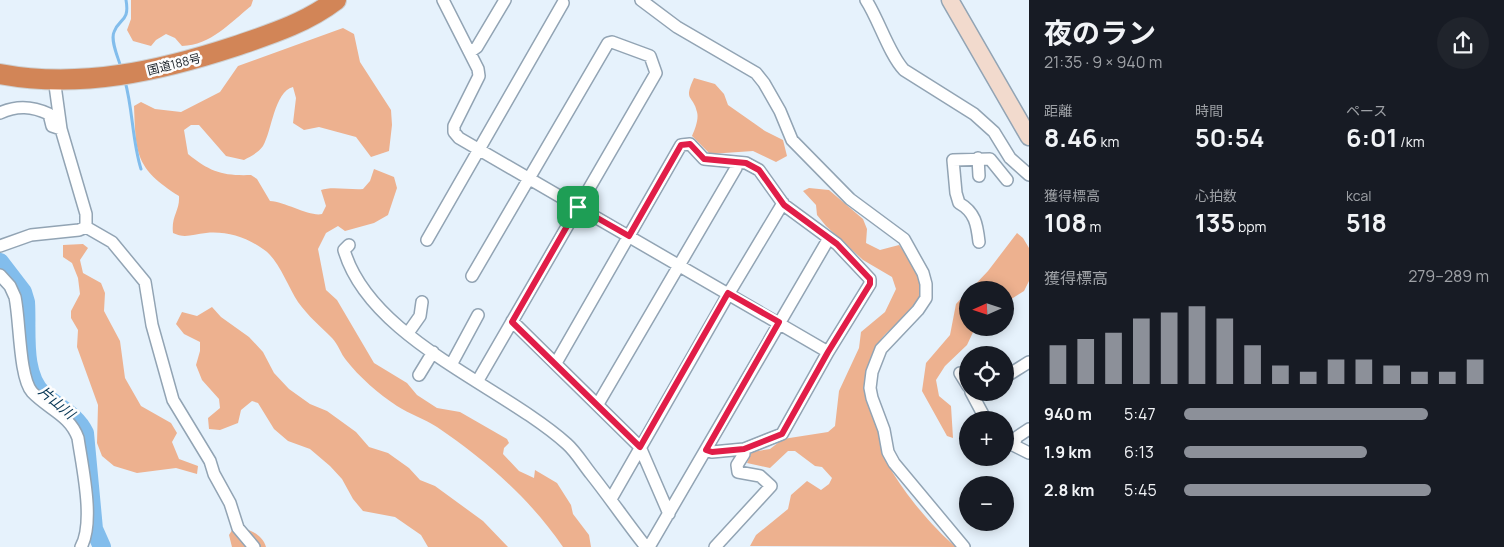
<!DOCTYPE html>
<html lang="ja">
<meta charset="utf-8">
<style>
body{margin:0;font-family:Manrope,"Noto Sans JP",sans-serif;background:#20242c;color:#f1f3f6;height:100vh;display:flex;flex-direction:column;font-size:19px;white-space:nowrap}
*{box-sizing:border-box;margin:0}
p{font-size:16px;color:#9ea1a6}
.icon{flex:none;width:28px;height:28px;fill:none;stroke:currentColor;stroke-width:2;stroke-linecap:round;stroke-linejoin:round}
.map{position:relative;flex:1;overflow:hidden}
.sheet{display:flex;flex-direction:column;background:#171b24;width:475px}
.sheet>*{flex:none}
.needle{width:32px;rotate:267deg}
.tools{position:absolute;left:959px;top:281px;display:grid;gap:10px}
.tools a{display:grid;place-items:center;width:55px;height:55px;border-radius:50%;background:#171b24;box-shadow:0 2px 12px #0003;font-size:25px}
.pin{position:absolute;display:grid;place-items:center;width:42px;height:42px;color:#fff;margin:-21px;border-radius:10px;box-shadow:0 2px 8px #0006}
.round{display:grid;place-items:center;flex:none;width:52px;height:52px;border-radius:26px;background:#20242c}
.headline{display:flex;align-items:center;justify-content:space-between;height:85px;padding:0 15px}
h1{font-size:28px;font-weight:700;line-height:38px}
.metrics{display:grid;grid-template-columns:repeat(3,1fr);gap:8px;height:85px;padding:5px 15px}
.metrics div{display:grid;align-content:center}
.metrics b{font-size:25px;font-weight:700}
.metrics small{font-size:14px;font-weight:400}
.metrics p{font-size:14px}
.chart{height:140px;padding:10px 15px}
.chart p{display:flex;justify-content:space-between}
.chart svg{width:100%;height:90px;margin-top:5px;stroke:#8c9099;stroke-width:6}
ul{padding:0 15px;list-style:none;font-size:16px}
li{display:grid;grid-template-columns:80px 60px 1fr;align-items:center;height:38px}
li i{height:12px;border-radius:6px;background:#8c9099}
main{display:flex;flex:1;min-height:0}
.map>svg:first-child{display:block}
</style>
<main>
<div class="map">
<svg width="1029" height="547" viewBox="0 0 1029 547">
<rect width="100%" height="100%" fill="#e6f2fc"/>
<path fill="#edb18f" d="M131 0H253L251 6C230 23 211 45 182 46L175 38 166 34 156 40 151 46 133 41 127 30 131 19Z
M343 28 354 34 360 62 391 110 392 125 389 151 371 157 356 137 319 127 304 130 293 123 296 98 293 87C274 92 272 131 263 146 258 153 251 156 244 160L226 156 199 125H191L184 130 188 154C210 172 223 176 251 175L257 179 270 201C286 202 310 217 322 214L326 206 321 190C331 186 350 190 363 189L370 181 374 169 394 177 397 188 388 215 374 223 345 231 338 226 326 233 318 249 326 290 337 300 374 363 407 383 417 395 437 408 460 412 507 439 509 443 504 448 503 454 519 471 534 478 535 470 557 483 571 505 573 514 589 535 591 547H563C530 499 486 460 437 427 425 419 409 414 397 406 379 394 359 377 346 360 341 354 338 344 332 338 320 326 308 316 298 302 288 287 278 258 263 249 246 237 226 231 206 233 193 234 185 239 173 233 171 216 180 211 179 196 135 168 136 154 134 106L141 102 155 109 181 112 220 92 238 66Z
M694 78 715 84 724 94 728 105 765 131 783 140 787 156 776 162 753 151 710 154 692 136C695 129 699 119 697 112 693 94 683 102 694 78Z
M809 188 829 190 863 219 867 229 866 243 880 250 899 245C908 258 924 275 922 292 919 315 890 324 880 341 857 381 869 407 884 446 886 453 886 462 890 468 905 494 933 528 956 547L750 546 756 535 788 509 791 495 807 481 821 490 829 484 832 478 822 467 815 466 795 451H788L770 468 747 463 752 452 770 449 783 439 828 432 835 426 839 391 859 348 861 332 885 312 896 289 892 277 863 260 826 226 817 215 816 205 803 191Z
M1017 233 1023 238 1029 248V281L1024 291 1005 303V290H970L988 271Z
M83 244 88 248 80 260 83 273 101 283 105 293 104 311 120 341 125 378 141 406 171 423 177 433 172 442 179 459 198 466 197 474 176 468 137 473 114 466 102 456 97 443 98 405 77 347 78 330 71 318V311L80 294 78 278 72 263 63 257V245Z
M967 292 968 328H975L967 345 945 366 936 380 939 396 951 406 953 438 947 436 922 391 926 363 950 335 956 304Z
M212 307 221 317 249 337 263 352 274 373 289 389 310 404 327 411 356 432 369 447 388 453 409 468 420 480 435 486 483 521 508 547H428L421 535 395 517 363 511 353 499 342 479 330 466 310 449 288 441 274 429 258 403 252 401 241 410 238 423 220 430 209 429 208 418 220 408 219 399 202 380 196 365 200 351V342L184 334 176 324 182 312 197 316Z
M234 527C247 528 262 533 266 547H232L229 535Z"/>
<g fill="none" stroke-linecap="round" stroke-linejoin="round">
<path stroke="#82bdec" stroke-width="3" d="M121 68C119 59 110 41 114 32 119 18 130 22 126 0
M125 81C133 110 132 140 141 169"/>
<path stroke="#82bdec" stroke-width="18" d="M0 262 23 292 26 302C28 330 21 373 43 394 58 408 76 414 85 433L94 529 102 547"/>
<g stroke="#92a4b4" stroke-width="14">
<path id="street" d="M443 0 478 69 479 76 454 126V132L459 138 828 352
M641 0 677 27 756 73 764 83 780 111 792 140 850 199 904 239 923 273 926 284V298L918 310 881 349 872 372 870 388 872 398 884 430 888 452 894 463 964 547
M866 0C879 20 889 54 904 70L974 114 994 132 1010 158 1029 175
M470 52 477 47 505 0
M54 78 61 129 86 214V227L112 242 145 282 152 325 173 400 210 461 214 474 230 503 238 528 254 547
M0 113C17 105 32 106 49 114L52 126 61 129
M978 158 979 176
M427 240 563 3
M979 242C977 224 975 212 959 203L956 193 953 160 990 159 1007 180
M349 245 344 250C370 339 501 385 567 444 576 452 583 464 591 474 610 498 627 523 646 547
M0 246 31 235 79 230 86 227
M0 275 10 286 15 297C20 320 19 377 32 392 48 409 70 415 78 438 82 466 95 522 81 547
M472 276 608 43 612 42 650 56 656 73 477 382
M512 321 640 447 669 514
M408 333 420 316 422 302
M556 363 681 145 690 144 704 159 746 163 759 170 784 205 837 244 870 279V284L828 352 782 434 744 449 712 452 706 450
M451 365 478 315
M960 373 968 386
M419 375 433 352
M1005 377 1029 362
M971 392 986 420
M598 404 736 168V162
M1005 441 1029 453
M1013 445 1017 437 1029 429
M611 499 729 293 783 203
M649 547 829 238
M715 547 771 486 760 476 738 472 737 465 744 454V449"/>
</g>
<g stroke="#92a4b4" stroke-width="19">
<path id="secondary" d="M950 0 1029 137"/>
</g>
<g stroke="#ced0d1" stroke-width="22">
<path id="highway" d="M0 74C80 89 160 71 236 46 271 34 306 23 336 0"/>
</g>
<use href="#street" stroke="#fff" stroke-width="11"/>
<use href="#secondary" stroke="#f2dacd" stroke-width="16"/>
<use href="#highway" stroke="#d28557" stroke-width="20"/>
</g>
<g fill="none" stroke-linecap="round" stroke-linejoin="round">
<g stroke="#fff" stroke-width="10">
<path id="route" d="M690 144 704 159 746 163 759 170 784 205 837 244 870 279V284L828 352 782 434 744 449 712 452 706 450 779 322 728 293 640 447 512 322 578 207 629 236 681 145Z"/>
</g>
<use href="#route" stroke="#e11d48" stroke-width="6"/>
</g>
<g text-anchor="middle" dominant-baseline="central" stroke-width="5" stroke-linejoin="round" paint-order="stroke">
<g font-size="12" fill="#22292f" stroke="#fdfdfd">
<text transform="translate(174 64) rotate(-14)">国道188号</text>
</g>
<g font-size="14" font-style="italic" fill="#033352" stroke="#fdfdfd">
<text transform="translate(57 402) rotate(40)">片山川</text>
</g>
</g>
</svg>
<div class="tools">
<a><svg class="needle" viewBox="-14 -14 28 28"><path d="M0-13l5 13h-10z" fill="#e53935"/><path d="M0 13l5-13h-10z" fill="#9ea1a6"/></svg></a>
<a><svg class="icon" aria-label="locate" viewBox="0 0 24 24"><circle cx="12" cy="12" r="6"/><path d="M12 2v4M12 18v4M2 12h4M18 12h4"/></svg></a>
<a>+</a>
<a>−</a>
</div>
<div class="pin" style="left:578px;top:207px;background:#1e9e55"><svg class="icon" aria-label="arrive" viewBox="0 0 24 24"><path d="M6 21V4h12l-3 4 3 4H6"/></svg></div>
</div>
<section class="sheet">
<div class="headline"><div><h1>夜のラン</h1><p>21:35 · 9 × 940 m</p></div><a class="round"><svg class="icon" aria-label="share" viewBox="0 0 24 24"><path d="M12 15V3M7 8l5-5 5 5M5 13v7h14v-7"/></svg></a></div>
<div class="metrics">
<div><p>距離</p><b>8.46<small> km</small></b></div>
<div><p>時間</p><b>50:54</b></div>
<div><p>ペース</p><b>6:01<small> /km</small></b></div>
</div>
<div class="metrics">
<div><p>獲得標高</p><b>108<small> m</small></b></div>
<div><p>心拍数</p><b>135<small> bpm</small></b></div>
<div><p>kcal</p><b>518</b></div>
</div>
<div class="chart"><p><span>獲得標高</span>279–289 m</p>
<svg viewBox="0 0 160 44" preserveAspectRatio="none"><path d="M5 44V25M15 44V22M25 44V19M35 44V12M45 44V9M55 44V6M65 44V12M75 44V25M85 44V35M95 44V38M105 44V32M115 44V32M125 44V35M135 44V38M145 44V38M155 44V32"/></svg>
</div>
<ul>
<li><b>940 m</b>5:47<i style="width:80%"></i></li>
<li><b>1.9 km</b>6:13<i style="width:60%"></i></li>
<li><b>2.8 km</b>5:45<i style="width:81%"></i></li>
</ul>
</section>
</main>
